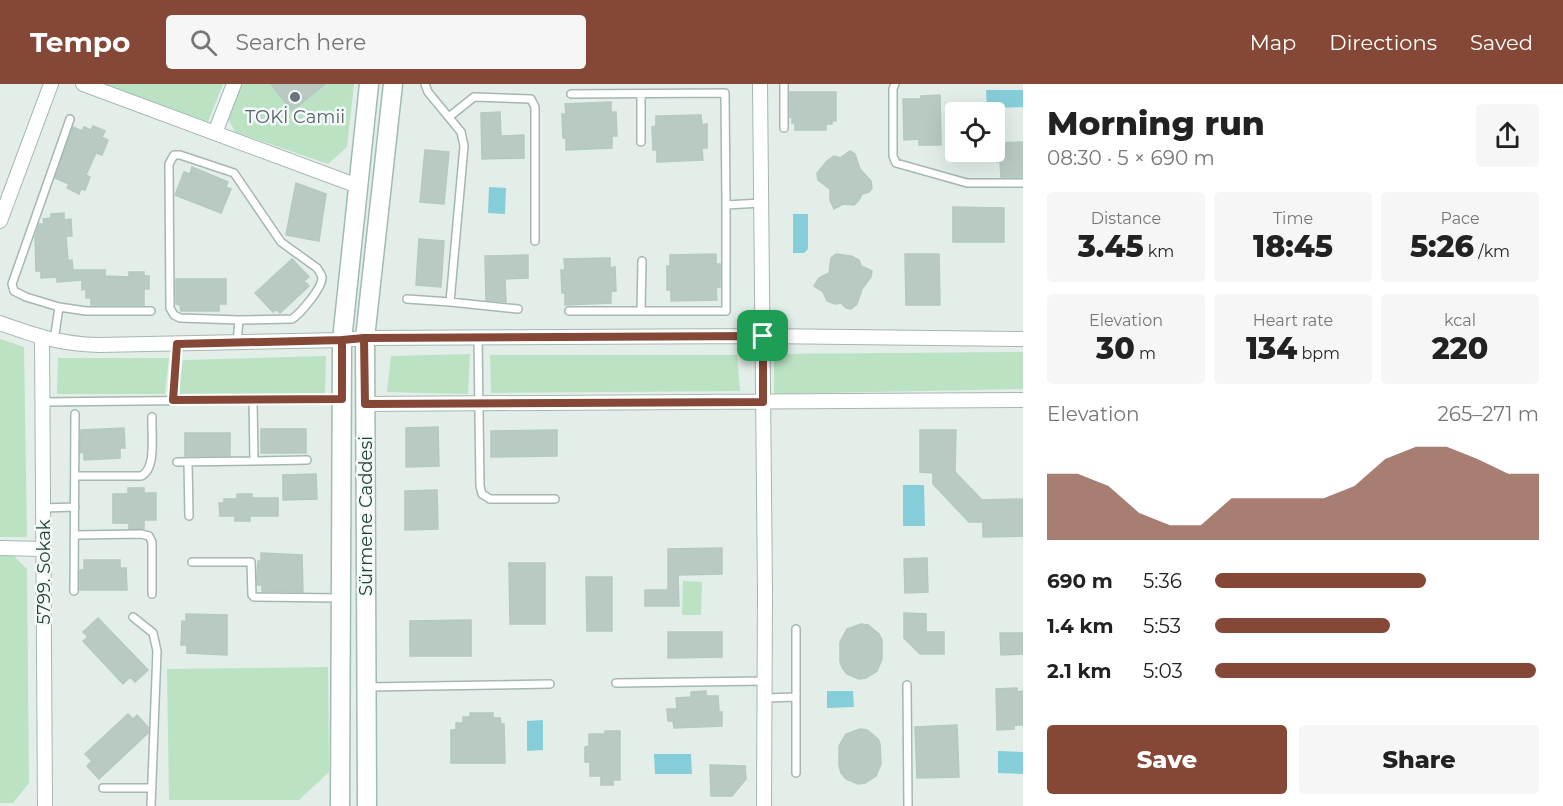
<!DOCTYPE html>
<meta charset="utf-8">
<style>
body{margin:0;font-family:Montserrat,sans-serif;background:#f6f6f6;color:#222;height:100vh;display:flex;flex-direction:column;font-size:22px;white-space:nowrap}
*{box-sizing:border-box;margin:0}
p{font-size:20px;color:#767676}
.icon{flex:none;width:33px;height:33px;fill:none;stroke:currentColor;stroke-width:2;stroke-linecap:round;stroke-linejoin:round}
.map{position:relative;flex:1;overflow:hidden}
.panel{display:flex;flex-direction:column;background:#fff;width:540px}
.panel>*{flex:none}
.controls{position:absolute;left:945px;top:18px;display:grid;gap:12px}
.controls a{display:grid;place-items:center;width:60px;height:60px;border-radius:6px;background:#fff;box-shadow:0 6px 24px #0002;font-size:30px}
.pin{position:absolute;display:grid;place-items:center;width:51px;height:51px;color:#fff;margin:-26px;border-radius:12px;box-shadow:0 3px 9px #0006}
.round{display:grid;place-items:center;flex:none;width:63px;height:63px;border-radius:6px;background:#f6f6f6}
.headline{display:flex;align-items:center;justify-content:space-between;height:102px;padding:0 24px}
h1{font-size:33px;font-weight:800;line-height:45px}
.metrics{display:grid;grid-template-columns:repeat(3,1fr);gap:9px;height:102px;padding:6px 24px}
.metrics div{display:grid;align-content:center;border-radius:6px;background:#f6f6f6;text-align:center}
.metrics b{font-size:30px;font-weight:800}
.metrics small{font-size:16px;font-weight:400}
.metrics p{font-size:16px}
.chart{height:168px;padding:12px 24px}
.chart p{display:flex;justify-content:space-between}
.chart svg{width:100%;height:108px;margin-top:6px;fill:#854837;opacity:.7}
.cta{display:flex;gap:12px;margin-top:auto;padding:12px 24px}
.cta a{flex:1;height:69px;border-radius:6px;background:#854837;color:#fff;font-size:24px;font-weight:800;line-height:69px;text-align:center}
.cta a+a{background:#f6f6f6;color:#222}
ul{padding:0 24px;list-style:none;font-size:20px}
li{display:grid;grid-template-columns:96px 72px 1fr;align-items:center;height:45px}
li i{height:15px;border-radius:8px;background:#854837}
header{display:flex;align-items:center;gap:36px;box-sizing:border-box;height:84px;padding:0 30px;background:#854837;color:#fff}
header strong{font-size:28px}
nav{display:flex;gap:33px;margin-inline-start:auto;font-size:21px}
.search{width:420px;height:54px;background:#f6f6f6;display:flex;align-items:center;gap:15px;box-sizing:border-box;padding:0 21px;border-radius:6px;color:#767676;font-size:22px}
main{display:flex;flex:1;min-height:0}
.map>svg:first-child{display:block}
</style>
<header>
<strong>Tempo</strong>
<div class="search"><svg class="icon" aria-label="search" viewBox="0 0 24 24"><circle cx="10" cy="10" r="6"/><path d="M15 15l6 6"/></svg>Search here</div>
<nav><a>Map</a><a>Directions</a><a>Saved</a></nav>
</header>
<main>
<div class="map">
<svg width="1023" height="722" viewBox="0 0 1023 722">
<rect width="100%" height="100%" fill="#e3eee9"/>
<path fill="#bae2c3" d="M103 0H223L208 38Z
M241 0H354L347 63 328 80 235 48 227 32Z
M0 255 24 263 27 453H0Z
M1023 268V305L774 310V270Z
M470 270 468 310 387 308 391 272Z
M737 271 740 307 491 309 490 271Z
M326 272 325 310H178L183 276Z
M58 274H169L165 310H57Z
M0 472H14L27 485 29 699 13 719H0Z
M683 497 702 498 701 531H682Z
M328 583 329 688 299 716H169L167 585Z"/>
<path fill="#85ced9" d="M986 6H1023V23L987 24Z
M489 103 506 104 505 130 488 129Z
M793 130H808V165L804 169H793Z
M903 401H924L925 442H903Z
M827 607H853L854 623 827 624Z
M543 636V666L527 667V637Z
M998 667 1023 668V690L998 689Z
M654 670H691L692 690H655Z"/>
<path fill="#b8cac2" stroke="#b4c9c0" stroke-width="1.5" d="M271 0H325L292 27Z
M790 8H836V37H832V40H826V46H795V39H792V33H790Z
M940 11 941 61H919V55L904 56 903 15H921V12Z
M611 18V28H616L617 52H612V64L566 66V54H563L562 30H566L565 20Z
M500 28 501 52 524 51V74L482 75 481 29Z
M701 31 702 41 707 40V64H702L703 76 657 78V66H653L652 43 656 42V32Z
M93 42 105 47 102 53 108 56 102 71 96 69 86 91 90 93 85 106 81 105 79 110 67 104 69 100 55 94 73 43 82 47 84 43 91 46Z
M1023 58V93H1001L1000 78H997L996 59Z
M425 66 449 68 444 120 420 118Z
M850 67 855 70 860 85 871 97 872 104 869 108 862 110 859 116 854 121 843 120 834 125 830 116V105L818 96 817 89 827 77 834 72 840 74Z
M192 83 228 98 226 103 231 105 221 129 175 111 184 88 190 90Z
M296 99 326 110 319 157 286 151Z
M953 123 1004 124V158H953Z
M64 129V136L71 135 72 152H66L68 177 72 176 73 186H105V192L129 193V188H144V192H149V205H144V221H91V214H86V205L82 206V196L57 198V193L41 194V187H36L35 153 39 140H44L43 135 51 134V130Z
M419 155 444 157 441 203 416 201Z
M716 170V180H720V203L716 204 717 216 671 217V206H667V182H670V171Z
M836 170 851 172 859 176 861 182 872 187 871 193 862 205 857 220 851 225 846 224 841 219 835 220 827 217 823 208 814 202 819 194 829 189 831 174Z
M905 170H939L940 221H906Z
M528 171V194L505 195 506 218 486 216 485 172Z
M610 174V184L615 183 616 207H611V219L565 221V209H562L561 186H565L564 175Z
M292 175 309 193 304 197 309 202 280 229 276 225 273 228 255 209Z
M176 195H226V220H219V227H181L180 221 176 220Z
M438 343 439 382 406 383V344Z
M124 344 125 364H120V374L84 376V368L80 369 81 346Z
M261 345H306V369H261Z
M557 346V372L491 373V347Z
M920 346H956L955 388 982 416 1023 415V452L983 453V438H969L933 400V389L920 388Z
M185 349H230V372H185Z
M316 390 317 415 283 416V391Z
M128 404H144V409H156V436H144V445H129V439H113V410H128Z
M437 406 438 445 405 446V407Z
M237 410H252V414H278V432H250V437H235V432H220L219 419H224V415H237Z
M722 464V490L678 491 679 522H645V506H668V465Z
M261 469 302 471 303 508 262 507V501H257V490L258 477H261Z
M927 474 928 508 905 509 904 475Z
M84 476H120V484H126L127 506H80V486H84Z
M509 479H545V540H510Z
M586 493H612V547H587Z
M904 529 926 530V548H944V570H920L904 554Z
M186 530 227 531V571L187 569V561H181L182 537 186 538Z
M98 534 148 586 135 598 130 593 123 600 83 557 88 553 83 548Z
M471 536V572H410V537Z
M861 540 868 541 879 550 882 556V575L877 587 866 594 859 595 847 590 843 585 840 578V558L847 545Z
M668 548H722V573L668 574Z
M1000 549H1023V570L1001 571Z
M1017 604V608L1023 607V641H1014V645L997 646 996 605Z
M706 607V612H718L719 628H722V642L674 644 673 637H668L667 625H677L676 614 691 613V608Z
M470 629H493V634H500L501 640H504L505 679H451V646H456V639H463V633H470Z
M128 630 133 635 137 631 148 643V649L99 695 87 682 92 677 85 670Z
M957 641 959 693 917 694 915 643Z
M860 645 867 646 878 655 880 660 881 680 876 692 865 699 858 700 846 695 841 689 839 682V662L846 650Z
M605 647H620V696H613V701H601V692H590V678H585V663L589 662V650H605Z
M710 681 745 682 746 695 732 712H711Z"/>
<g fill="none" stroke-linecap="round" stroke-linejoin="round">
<g stroke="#a5b7b0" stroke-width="10">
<path id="lane" d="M784 0V44
M895 0 893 5V72L896 79 967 99H1023
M571 10 725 9 726 121 761 119
M641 10V58
M449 33 474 13 531 15 535 23V157
M407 215 450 218 464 62 461 48 428 8 425 0
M450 218 518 225
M59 223 86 227H151
M569 227H726V121
M641 227 642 177
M478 253 480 402 482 410 490 415H555
M54 257 59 223 26 213 14 207 12 200 70 35
M237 258 239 236 180 234 174 231 170 224 169 80 174 71H180L234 89 281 158 317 184C319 187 321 190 322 193 323 203 301 229 292 235L239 236
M173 316 177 260
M42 318 340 315
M254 377 307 376
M177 378 254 377 253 316
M188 378 189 432
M75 392H141C157 385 151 349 152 333
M43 424 75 423
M75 451 141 450 149 452 152 458V510
M192 478H251L252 511 254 513 341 514
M74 507 75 330
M133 533 153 549 157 567 151 722
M616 599 764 597
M907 601 908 722
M367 603 550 600
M796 613V689
M765 614 796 613V545
M103 704H152"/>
</g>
<g stroke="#a5b7b0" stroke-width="16">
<path id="street" d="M83 0 358 102
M760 0 765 509 764 722
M215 49 234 0
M0 137 51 0
M0 239C36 252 60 260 99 261L342 256 365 254 763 252 1023 255
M42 254 45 722
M365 320 1023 316
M0 464 44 465"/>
</g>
<g stroke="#a0bbb1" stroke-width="21">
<path id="secondary" d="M340 722 342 256 369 0
M367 722 365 254 393 0"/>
</g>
<use href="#lane" stroke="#fff" stroke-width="7"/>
<use href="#street" stroke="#fff" stroke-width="14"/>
<use href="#secondary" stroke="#fff" stroke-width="18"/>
</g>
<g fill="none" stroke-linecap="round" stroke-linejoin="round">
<g stroke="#fff" stroke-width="12">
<path id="route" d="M763 252 364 254 342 256 177 260 173 316 342 315V256L364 254 365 320 763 318V252"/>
</g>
<use href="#route" stroke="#854837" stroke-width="8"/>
</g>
<circle fill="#6b7280" stroke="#f4faf7" stroke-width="2" cx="295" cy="13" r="6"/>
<g text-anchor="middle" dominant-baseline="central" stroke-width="5" stroke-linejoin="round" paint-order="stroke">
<g font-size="18" fill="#5b616d" stroke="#f4faf7">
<text x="295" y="33">TOKİ Camii</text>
</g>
<g font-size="18" fill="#204238" stroke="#f4faf7">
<text transform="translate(366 432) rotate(-90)">Sürmene Caddesi</text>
<text transform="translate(44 488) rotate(-90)">5799. Sokak</text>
</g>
</g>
</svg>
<div class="controls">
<a><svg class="icon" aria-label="locate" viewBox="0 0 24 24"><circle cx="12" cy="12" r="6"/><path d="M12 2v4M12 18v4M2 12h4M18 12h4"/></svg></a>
</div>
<div class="pin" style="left:763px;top:252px;background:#1e9e55"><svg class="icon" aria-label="arrive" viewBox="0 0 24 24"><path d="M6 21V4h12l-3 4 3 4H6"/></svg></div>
</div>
<section class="panel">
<div class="headline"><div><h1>Morning run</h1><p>08:30 · 5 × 690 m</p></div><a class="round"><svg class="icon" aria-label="share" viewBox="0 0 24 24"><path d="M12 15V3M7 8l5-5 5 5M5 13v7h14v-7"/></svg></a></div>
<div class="metrics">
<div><p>Distance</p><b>3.45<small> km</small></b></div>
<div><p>Time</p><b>18:45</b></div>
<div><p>Pace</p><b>5:26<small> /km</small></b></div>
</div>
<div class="metrics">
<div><p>Elevation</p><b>30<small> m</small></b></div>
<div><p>Heart rate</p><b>134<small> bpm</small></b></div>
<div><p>kcal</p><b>220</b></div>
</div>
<div class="chart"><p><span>Elevation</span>265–271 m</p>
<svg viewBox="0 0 160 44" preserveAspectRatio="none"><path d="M0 44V17L10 17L20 22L30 33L40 38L50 38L60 27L70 27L80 27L90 27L100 22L110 11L120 6L130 6L140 11L150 17L160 17V44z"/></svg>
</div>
<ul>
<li><b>690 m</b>5:36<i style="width:65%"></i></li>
<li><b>1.4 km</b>5:53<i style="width:54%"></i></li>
<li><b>2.1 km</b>5:03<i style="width:99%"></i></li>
</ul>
<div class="cta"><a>Save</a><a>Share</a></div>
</section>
</main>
